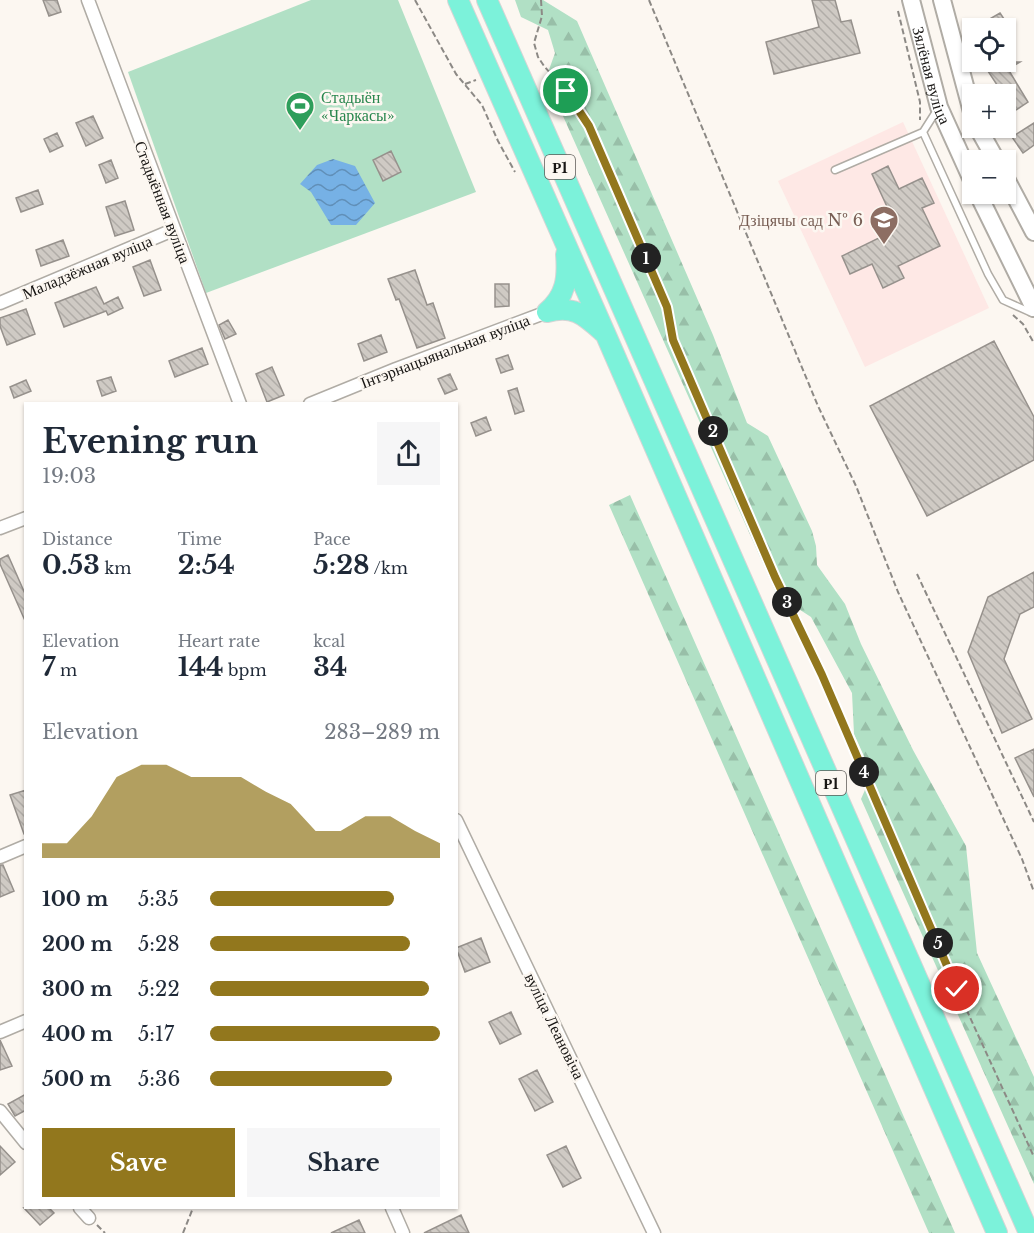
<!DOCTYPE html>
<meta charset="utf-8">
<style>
body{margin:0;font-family:"Libre Baskerville",serif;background:#f6f6f7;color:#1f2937;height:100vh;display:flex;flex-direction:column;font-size:22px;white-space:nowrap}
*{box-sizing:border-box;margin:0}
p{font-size:20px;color:#747a83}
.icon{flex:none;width:33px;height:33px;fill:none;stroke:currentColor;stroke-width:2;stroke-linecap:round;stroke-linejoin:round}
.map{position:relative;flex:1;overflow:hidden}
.sheet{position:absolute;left:24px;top:402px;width:434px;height:807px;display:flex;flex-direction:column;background:#fff;border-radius:0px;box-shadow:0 2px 4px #0004}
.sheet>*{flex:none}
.controls{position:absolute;left:962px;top:18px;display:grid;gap:12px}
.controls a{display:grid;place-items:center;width:54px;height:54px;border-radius:0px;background:#fff;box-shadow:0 2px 4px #0004;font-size:30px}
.pin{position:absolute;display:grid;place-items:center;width:51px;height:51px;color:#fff;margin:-26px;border:3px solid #fff;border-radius:50%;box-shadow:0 2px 6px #0007}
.km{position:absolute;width:30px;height:30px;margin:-15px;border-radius:50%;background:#222;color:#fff;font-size:16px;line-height:30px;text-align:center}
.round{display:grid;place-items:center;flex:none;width:63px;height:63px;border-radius:0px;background:#f6f6f7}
.headline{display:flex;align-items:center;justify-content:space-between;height:102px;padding:0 18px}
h1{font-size:33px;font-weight:800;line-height:45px}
.metrics{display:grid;grid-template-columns:repeat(3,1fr);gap:9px;height:102px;padding:6px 18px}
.metrics div{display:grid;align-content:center}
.metrics b{font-size:26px;font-weight:800}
.metrics small{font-size:16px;font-weight:400}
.metrics p{font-size:16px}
.chart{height:168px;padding:12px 18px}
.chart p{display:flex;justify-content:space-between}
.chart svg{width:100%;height:108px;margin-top:6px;fill:#92771d;opacity:.7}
.button{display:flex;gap:12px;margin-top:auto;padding:12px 18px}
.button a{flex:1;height:69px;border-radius:0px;background:#92771d;color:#fff;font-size:24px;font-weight:800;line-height:69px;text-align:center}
.button a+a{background:#f6f6f7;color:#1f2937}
ul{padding:0 18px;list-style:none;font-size:20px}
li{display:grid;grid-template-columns:96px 72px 1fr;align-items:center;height:45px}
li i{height:15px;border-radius:8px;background:#92771d}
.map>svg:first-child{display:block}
</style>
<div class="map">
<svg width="1034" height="1233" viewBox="0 0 1034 1233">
<defs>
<pattern id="forest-firs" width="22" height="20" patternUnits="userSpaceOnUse" patternTransform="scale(1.5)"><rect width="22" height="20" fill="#b1e0c5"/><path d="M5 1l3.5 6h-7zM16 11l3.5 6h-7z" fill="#98bfa8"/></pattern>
<pattern id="water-waves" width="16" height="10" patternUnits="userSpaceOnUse" patternTransform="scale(1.5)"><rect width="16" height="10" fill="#76b1e5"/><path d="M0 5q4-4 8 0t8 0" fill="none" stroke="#608fb8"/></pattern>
<pattern id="building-back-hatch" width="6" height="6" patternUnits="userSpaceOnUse" patternTransform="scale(1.5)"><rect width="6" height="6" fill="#cfcac4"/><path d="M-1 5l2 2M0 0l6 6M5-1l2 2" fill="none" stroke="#b1ada8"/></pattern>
</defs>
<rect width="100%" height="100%" fill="#fcf7f1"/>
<path fill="#fee8e5" d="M903 122 989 308 865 367 778 181Z"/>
<path fill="#b1e0c5" d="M311 0H398L476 192 206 293 128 72Z"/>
<path fill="url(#forest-firs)" d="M515 0H543L577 21 713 335 747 423 768 436 812 531 816 546 817 565 845 604 861 644 913 750 966 846 977 953 1034 1077V1184L861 799 872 774 854 734 852 693 811 617 777 595 546 78 555 53 548 30 521 17Z
M630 495 955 1233H929L609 505Z"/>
<path fill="url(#water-waves)" d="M333 159 355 166 375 203 356 225H331L311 192 300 184 317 165Z"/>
<path fill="url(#building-back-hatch)" stroke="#96918c" stroke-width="1.5" d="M43 0H57L61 12 49 16Z
M812 0H835L841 22 851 20 860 53 774 74 766 42 819 27Z
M1000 13 1010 28H974Z
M982 62H1020L1008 69 1028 102 1010 114 1005 106V94H1003Z
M93 116 103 138 86 146 76 123Z
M1034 123V145L1023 153 1012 137Z
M57 133 63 146 50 152 44 139Z
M391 151 401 172 383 181 373 160Z
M111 160 118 178 106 183 99 165Z
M888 166 899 189 922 178 934 203 922 208 940 246 898 266 904 278 883 288 872 264 850 274 842 256 879 238 870 220 889 211 872 174Z
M38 190 43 204 21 212 16 198Z
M125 201 134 230 115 236 106 207Z
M63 240 69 256 41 266 36 250Z
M150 260 161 290 144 296 133 267Z
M415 270 427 305 433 303 445 338 417 348 399 299 396 300 388 279Z
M495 284H509V306L495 307Z
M96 287 104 304 118 297 123 308 108 315 106 311 64 327 55 303Z
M26 309 35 334 7 345 0 326V318Z
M228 320 236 334 225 339 219 325Z
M381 335 387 352 364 361 358 344Z
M994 341 1034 417V460L927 516 870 406Z
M202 348 208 364 175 377 169 361Z
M508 355 513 369 501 373 496 359Z
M272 367 284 395 267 402 256 374Z
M450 374 457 389 445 394 438 379Z
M111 377 116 391 102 396 97 381Z
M26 380 31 391 14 398 10 387Z
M517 388 524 411 515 414 508 391Z
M486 417 491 430 476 436 471 423Z
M8 555 26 596V623L0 564V559Z
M1034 572V607L1020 614 1004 659 1032 719 1002 733 968 652 988 597Z
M1034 749V797L1015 758Z
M26 790V834H24L10 795Z
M0 865H3L14 891 0 897Z
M481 938 490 962 465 972 456 948Z
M511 1012 521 1034 500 1044 489 1022Z
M0 1040 12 1066 0 1070Z
M537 1070 553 1102 535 1111 519 1079Z
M26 1094V1110L15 1116 8 1104Z
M0 1146 15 1162 0 1175Z
M566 1146 581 1178 563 1187 547 1155Z
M24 1208H49L54 1213 40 1225Z
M461 1215 469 1233H424Z
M359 1220 365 1233H331Z"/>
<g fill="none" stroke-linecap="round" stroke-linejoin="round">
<g stroke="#b0aca5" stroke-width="9">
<path id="service" d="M923 132 988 274 1003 300 1032 313
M835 170 923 132 937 110"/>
</g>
<g stroke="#b0aca5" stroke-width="15">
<path id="minor" d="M88 0 240 404
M0 303 173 230
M310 404 396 369 547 312
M0 528 26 518
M456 820 654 1233
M0 857 26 846
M0 1032 26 1021
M0 1111 26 1143
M80 1208 89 1218
M392 1208 403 1233"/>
</g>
<g stroke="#b0aca5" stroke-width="20">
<g id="secondary">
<path id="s1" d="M911 0 939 107 972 180"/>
<path d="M942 0 972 112"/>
<path d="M978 128 996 160"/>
<path d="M1005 177 1034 232"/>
<path d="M978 194 1034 308"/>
</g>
</g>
<g stroke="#d5d5d5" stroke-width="22">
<path id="trunk" d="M458 0 605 333 997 1233
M487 0 1029 1233
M547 312C566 296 568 278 566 254
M547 312C574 305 584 315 603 332"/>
</g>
<path stroke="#8c8985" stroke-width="2" stroke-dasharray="6 3" stroke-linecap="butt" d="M415 0 456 74 482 105 498 141 515 172
M541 0 542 16 534 43 538 57 544 66 566 91 589 126 667 307 673 340 775 577 823 675 957 989 1034 1157
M649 0 818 406 856 486 898 592 1022 859 1034 892
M898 11 920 102V120
M465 84 476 80
M1013 315 1023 324 1034 343
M917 574 1034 822
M97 1225 105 1233
M183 1233 193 1208"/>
<use href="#service" stroke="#fff" stroke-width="6"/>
<use href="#minor" stroke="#fff" stroke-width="12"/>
<use href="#secondary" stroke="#fff" stroke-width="16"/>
<use href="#trunk" stroke="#7cf2da" stroke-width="20"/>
</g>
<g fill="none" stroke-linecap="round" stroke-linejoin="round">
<g stroke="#fff" stroke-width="12">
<path id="route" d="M566 91 589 126 618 193 667 307 673 340 775 577 822 675 957 989"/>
</g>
<use href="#route" stroke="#92771d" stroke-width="8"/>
</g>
<defs>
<g id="stadium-pin" transform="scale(1.5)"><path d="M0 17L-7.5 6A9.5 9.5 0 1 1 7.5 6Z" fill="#2e9e5b" stroke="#fcf7f1"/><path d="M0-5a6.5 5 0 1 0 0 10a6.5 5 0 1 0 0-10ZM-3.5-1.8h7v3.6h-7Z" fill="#fff"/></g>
<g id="school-pin" transform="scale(1.5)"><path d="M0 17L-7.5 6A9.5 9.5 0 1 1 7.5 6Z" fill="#8d6e63" stroke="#fcf7f1"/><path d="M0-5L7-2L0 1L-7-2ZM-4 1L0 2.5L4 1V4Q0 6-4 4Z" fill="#fff"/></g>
</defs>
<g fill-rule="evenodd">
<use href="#stadium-pin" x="300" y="106"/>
<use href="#school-pin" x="884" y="220"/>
</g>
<g text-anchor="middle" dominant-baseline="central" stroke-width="5" stroke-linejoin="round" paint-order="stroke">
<g fill="#fcf7f1" stroke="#5c5a56" stroke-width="1.5">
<rect x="545" y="155" width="30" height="24" rx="4.5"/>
<rect x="816" y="771" width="30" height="24" rx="4.5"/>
</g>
<g font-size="15" font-weight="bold" fill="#181614">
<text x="560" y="167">Р1</text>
<text x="831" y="783">Р1</text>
</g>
<g font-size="16" fill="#181614" stroke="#fcf7f1">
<text stroke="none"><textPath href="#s1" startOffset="78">Зялёная вуліца</textPath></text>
<text transform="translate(163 202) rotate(69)">Стадыённая вуліца</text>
<text transform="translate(87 267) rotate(-23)">Маладзёжная вуліца</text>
<text transform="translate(445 351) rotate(-21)">Інтэрнацыянальная вуліца</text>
<text transform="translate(555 1026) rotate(64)">вуліца Леановіча</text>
</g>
<g font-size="16" fill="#27864d" stroke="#fcf7f1" text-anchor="start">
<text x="321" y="97">Стадыён<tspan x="321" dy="18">«Чаркасы»</tspan></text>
</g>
<g font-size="16" fill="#785e54" stroke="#fcf7f1" text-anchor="end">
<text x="863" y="220">Дзіцячы сад № 6</text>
</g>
</g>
</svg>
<div class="controls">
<a><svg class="icon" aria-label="locate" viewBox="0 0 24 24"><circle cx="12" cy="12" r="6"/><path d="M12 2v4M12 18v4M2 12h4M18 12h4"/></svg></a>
<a>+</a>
<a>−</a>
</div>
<div class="pin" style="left:566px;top:91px;background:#1e9e55"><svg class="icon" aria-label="arrive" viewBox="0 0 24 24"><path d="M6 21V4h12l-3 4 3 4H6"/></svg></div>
<div class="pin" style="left:957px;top:989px;background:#d93025"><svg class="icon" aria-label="check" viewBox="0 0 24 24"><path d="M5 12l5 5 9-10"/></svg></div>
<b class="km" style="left:646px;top:258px">1</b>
<b class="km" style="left:713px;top:431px">2</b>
<b class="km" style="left:787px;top:602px">3</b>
<b class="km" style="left:864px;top:772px">4</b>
<b class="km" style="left:938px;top:943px">5</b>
<section class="sheet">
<div class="headline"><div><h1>Evening run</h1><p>19:03</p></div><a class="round"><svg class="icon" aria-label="share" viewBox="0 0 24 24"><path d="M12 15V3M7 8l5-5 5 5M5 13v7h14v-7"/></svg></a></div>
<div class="metrics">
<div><p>Distance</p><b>0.53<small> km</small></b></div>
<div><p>Time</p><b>2:54</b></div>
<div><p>Pace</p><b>5:28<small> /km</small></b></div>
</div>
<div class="metrics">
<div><p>Elevation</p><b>7<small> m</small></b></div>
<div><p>Heart rate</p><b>144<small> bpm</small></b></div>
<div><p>kcal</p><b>34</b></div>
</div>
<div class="chart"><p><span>Elevation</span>283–289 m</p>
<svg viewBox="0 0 160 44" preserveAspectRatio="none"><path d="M0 44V38L10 38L20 27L30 11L40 6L50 6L60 11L70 11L80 11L90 17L100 22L110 33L120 33L130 27L140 27L150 33L160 38V44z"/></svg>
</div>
<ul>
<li><b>100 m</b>5:35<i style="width:80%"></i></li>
<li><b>200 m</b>5:28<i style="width:87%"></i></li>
<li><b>300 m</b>5:22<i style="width:95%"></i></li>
<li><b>400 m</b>5:17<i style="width:100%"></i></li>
<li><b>500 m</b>5:36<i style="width:79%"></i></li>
</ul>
<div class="button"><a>Save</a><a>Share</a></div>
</section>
</div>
